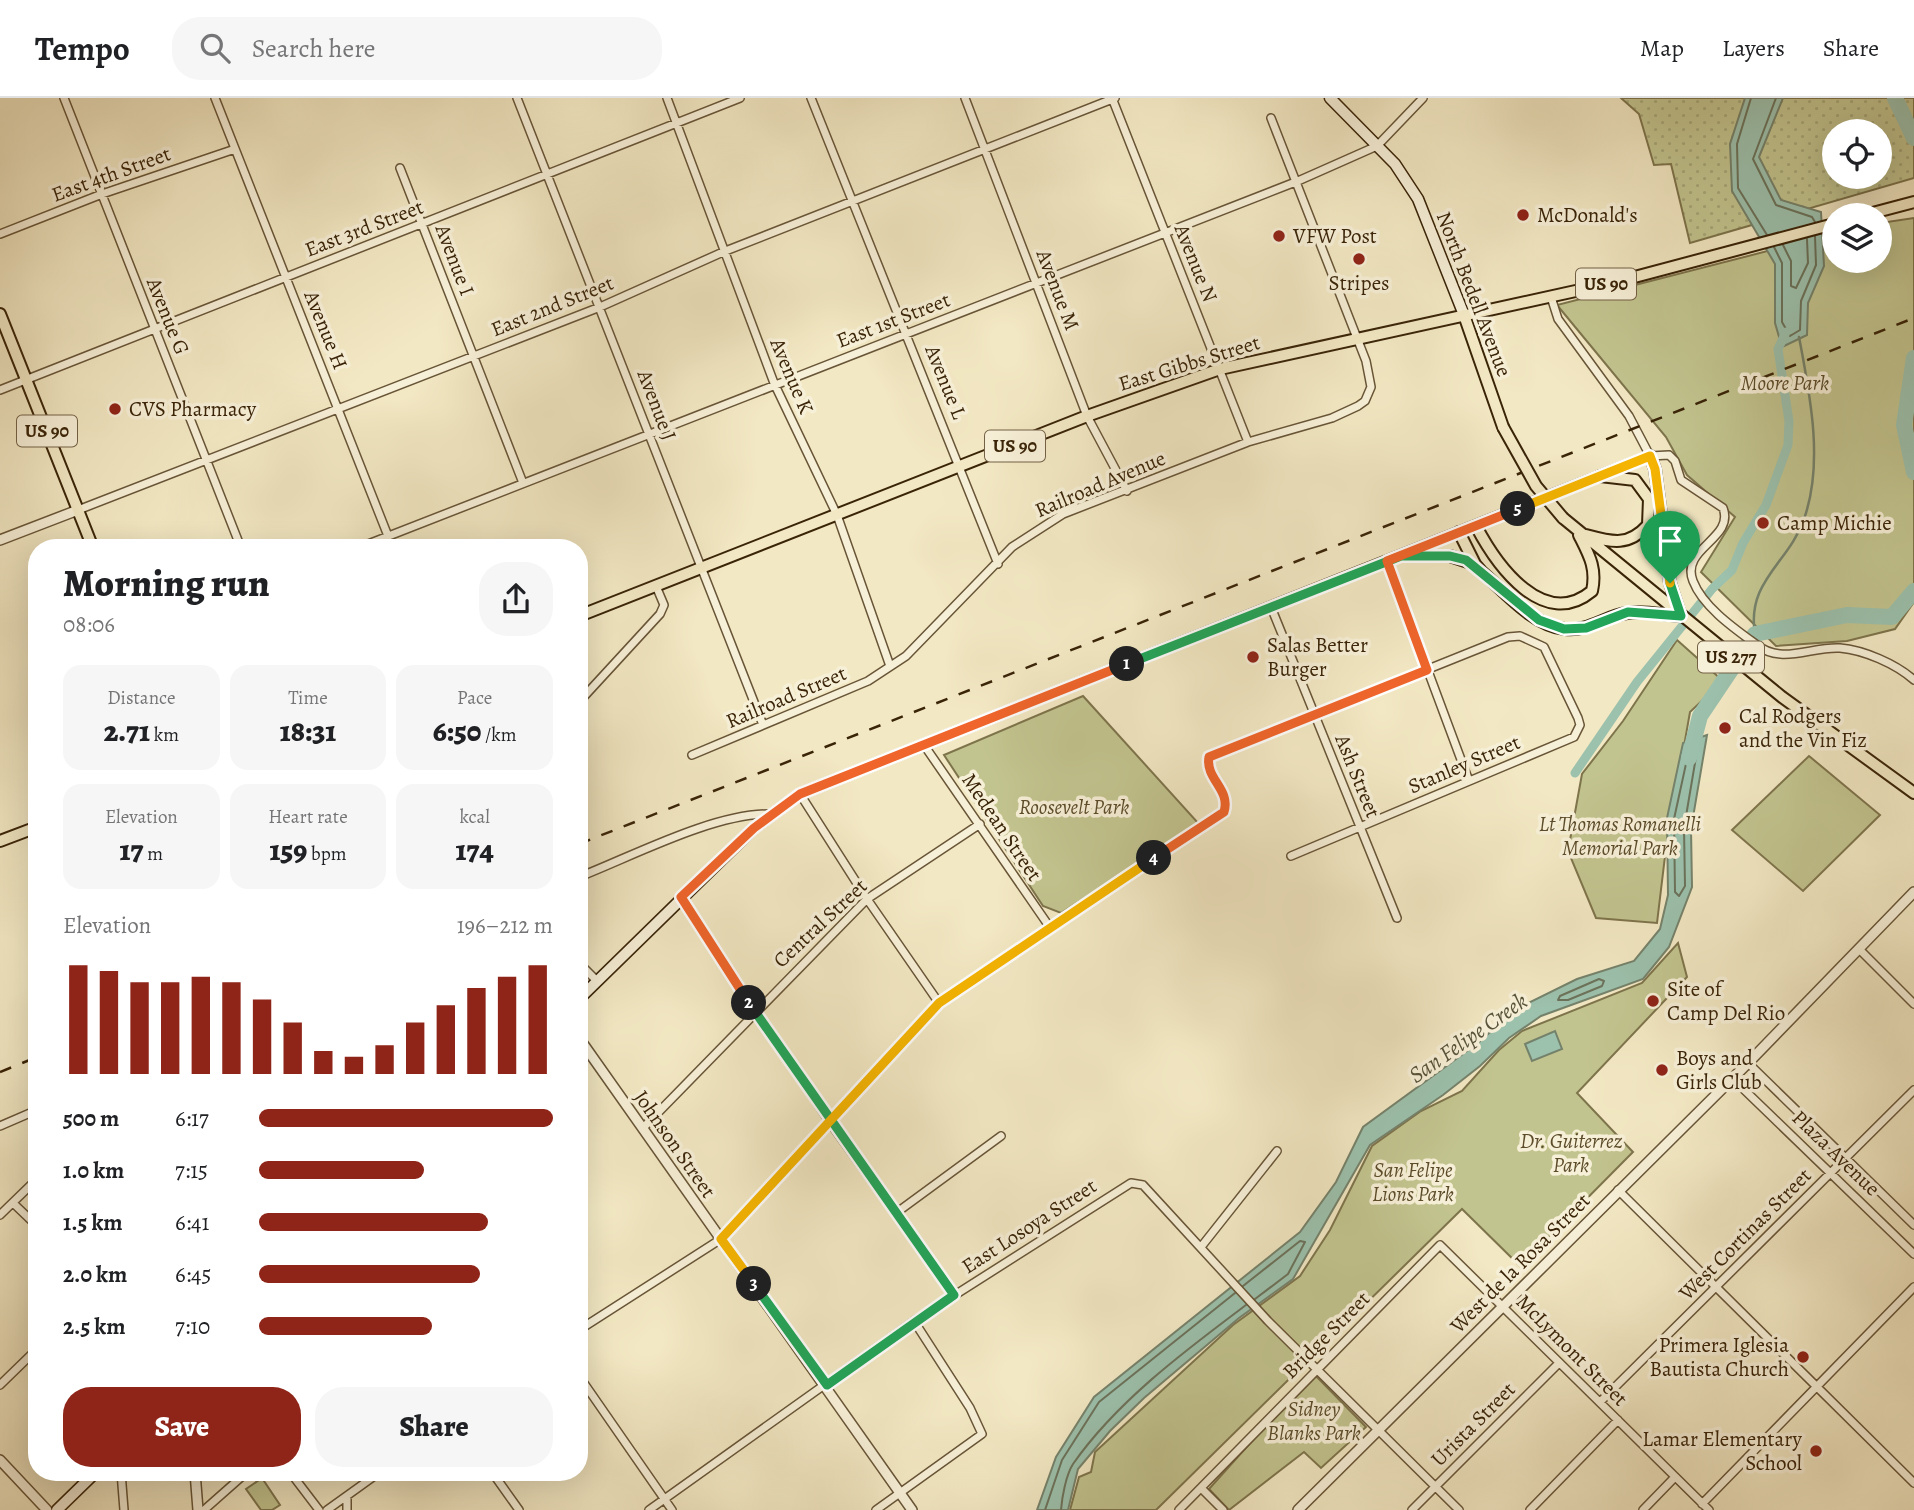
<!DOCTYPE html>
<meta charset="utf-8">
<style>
body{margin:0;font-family:Alegreya,serif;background:#f6f6f6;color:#202124;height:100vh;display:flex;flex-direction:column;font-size:26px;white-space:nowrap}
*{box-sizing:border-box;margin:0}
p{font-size:23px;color:#757577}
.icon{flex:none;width:38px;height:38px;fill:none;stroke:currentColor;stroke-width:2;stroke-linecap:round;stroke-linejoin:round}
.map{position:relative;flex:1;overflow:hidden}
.side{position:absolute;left:28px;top:441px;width:560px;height:942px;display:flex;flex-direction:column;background:#fff;border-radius:28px;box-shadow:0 7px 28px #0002}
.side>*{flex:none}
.controls{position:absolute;left:1822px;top:21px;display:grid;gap:14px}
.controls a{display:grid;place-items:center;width:70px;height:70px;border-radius:50%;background:#fff;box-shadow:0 7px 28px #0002;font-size:35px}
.pin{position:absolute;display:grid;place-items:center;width:60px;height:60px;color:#fff;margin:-72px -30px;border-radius:50% 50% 50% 0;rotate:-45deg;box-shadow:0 0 7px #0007}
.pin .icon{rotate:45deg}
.km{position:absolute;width:35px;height:35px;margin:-18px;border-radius:50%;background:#222;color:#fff;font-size:19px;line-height:35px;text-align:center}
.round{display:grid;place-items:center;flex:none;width:74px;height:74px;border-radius:28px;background:#f6f6f6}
.overview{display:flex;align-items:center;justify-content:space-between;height:119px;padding:0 35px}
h1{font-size:38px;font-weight:800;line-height:52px}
.stats{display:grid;grid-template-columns:repeat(3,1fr);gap:10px;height:119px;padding:7px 35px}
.stats div{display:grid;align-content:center;border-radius:18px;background:#f6f6f6;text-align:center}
.stats b{font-size:30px;font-weight:800}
.stats small{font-size:19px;font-weight:400}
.stats p{font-size:19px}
.chart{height:196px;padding:14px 35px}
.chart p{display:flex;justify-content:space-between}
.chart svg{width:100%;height:126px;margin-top:7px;stroke:#8f2418;stroke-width:6}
.action{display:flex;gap:14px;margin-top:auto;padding:14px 35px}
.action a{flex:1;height:80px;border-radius:28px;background:#8f2418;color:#fff;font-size:28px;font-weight:800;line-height:80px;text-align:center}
.action a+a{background:#f6f6f6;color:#202124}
ul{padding:0 35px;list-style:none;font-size:23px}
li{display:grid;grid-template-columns:112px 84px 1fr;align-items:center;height:52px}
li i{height:18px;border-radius:9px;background:#8f2418}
header{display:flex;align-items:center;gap:42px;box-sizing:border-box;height:98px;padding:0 35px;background:#fff;border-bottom:2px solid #e0e0e0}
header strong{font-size:33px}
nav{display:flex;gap:38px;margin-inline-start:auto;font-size:24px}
.search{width:490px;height:63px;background:#f6f6f6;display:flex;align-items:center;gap:18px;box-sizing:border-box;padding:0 24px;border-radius:28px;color:#757577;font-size:26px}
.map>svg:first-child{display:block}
</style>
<header>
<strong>Tempo</strong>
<div class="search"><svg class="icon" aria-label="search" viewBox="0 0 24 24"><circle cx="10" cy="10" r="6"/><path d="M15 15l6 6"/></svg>Search here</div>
<nav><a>Map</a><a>Layers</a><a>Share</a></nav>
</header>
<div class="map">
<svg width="1914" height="1412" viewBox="0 0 1914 1412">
<defs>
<pattern id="grass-dots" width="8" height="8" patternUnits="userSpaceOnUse" patternTransform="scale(1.75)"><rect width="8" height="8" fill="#c2c48f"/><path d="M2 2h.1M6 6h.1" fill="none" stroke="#a7a87a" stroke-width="1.8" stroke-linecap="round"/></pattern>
</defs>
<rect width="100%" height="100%" fill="#f2e8c3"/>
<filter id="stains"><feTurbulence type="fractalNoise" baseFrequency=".00286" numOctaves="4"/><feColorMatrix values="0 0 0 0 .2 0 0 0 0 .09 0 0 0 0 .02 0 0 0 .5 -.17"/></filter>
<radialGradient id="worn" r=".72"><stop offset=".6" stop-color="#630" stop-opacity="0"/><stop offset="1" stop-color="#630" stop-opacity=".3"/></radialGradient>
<path fill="url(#grass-dots)" stroke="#7e744c" stroke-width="2" fill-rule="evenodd" d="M1621 0H1914V80L1690 145 1671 66 1654 67 1639 16ZM1834 33H1880V79H1834Z"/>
<path fill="#c2c48f" stroke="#7e744c" stroke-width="2" d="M1914 120V504L1895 531 1847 543 1776 548 1701 474 1735 419 1687 377 1666 339 1557 207 1834 136V163H1880V125Z
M1677 542 1723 583 1690 614 1666 750 1657 825 1596 820 1568 753 1582 676 1623 623Z
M1083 598 1199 726 1061 815 1043 808 944 657Z
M1809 658 1880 717 1803 793 1732 732Z
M1678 845 1687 879 1577 995 1633 1054 1520 1168 1462 1111 1156 1412H1070L1079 1379 1091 1374 1095 1354 1233 1227 1300 1178 1330 1132 1372 1048 1421 1013 1462 993 1499 952 1522 933 1642 885Z
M1313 1275 1366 1329 1321 1370 1304 1354 1229 1412 1209 1391Z
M262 1380 280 1407 272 1412H261L246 1391Z"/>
<path fill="#9cc1ad" stroke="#75826b" stroke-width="2" d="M1745 0H1783L1759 59 1781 102 1821 114 1824 168 1808 205 1807 237 1782 249 1775 225V166L1732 93 1730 46Z
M1707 637 1691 731 1692 789 1669 849 1643 881 1541 918 1509 940 1480 968 1443 997 1370 1047 1293 1181 1239 1220 1144 1300 1110 1333 1078 1371 1068 1412H1037L1056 1359 1094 1299 1300 1134 1336 1084 1363 1029 1478 945 1516 911 1577 881 1634 863 1660 831 1668 797 1667 720 1683 645Z
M1555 933 1562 951 1532 963 1525 946Z"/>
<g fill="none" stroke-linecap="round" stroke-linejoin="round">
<path stroke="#6b725a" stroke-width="2" d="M1751 0 1737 46 1738 90 1767 137
M1776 0 1753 61 1776 107 1812 119 1815 124
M1783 147 1791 163V188L1796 190 1808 165 1807 141
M1774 149 1782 165V224L1790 238 1800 232 1801 203 1816 167 1815 138
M1695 649 1697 653 1684 730 1685 788 1679 798 1675 794 1674 721 1689 652Z
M1599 881 1604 883 1602 888 1568 902H1558L1560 898Z
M1243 1188 1300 1143 1305 1144 1288 1176 1255 1201
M1045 1412 1062 1362 1099 1304 1235 1195
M1061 1412C1062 1399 1066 1377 1073 1366 1117 1303 1186 1252 1246 1207"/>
<path stroke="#75826b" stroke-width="2.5" d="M1903 0V18
M1755 536C1746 483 1789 465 1804 421 1824 365 1810 297 1799 239"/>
<path stroke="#9cc1ad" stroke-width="9" d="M1575 675 1637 584 1712 491 1732 472 1743 445 1766 407 1788 347 1789 323 1778 251 1786 234"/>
<path stroke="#9cc1ad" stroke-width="16" d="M1895 0 1914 40
M1914 260 1904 327 1914 374
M1689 660 1700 618 1755 536 1847 517 1892 519 1914 493"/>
<g stroke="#685537" stroke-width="10">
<path id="minor" d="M64 0 241 450
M215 0 388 438
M517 0 763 627
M667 0 774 285 837 417 890 568
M811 0 998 466
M965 0 1087 318 1127 393
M1112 0 1248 344
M400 70 523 385
M0 136 102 96 235 51
M1551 199 1558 221 1629 318 1650 358 1669 357 1675 363 1681 382 1723 410C1735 441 1680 450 1693 483 1703 509 1735 531 1757 547 1782 567 1812 548 1840 550 1864 552 1896 566 1914 582
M0 292 740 0
M78 412 600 209 723 154 1115 0
M358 450 1298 83 1377 48 1423 0
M1387 463 1469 683
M1271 509 1397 820
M579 604 660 516 664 507 656 488
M924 647 1051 831
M692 657 868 583 906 558 1012 449 1063 416 1248 344 1332 320 1358 308 1365 303 1371 289 1366 263 1271 20
M800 696 867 801 939 905
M579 779C633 758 714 715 771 716
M681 799 829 1023 954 1197
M1860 852 1914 906
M579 865 597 883
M1748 965 1914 1127
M1732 980 1914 1156
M0 1028 37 1012
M643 1030 867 801 980 726
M1618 1092 1914 1385
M13 1105 37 1128
M896 1115 1001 1038
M0 1117 37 1081
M1201 1149 1277 1053
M579 1232 721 1141 939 905 1224 714C1231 691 1204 680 1209 659L1508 539 1520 538 1544 549 1578 620 1580 627 1574 639 1291 758
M579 1278 672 1412
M0 1287 37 1251
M1600 1304 1914 992
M121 1374 124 1412
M290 1374 319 1412
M492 1374 519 1412
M1201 1390 1223 1412
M347 1398V1412
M1702 1406 1914 1189
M204 1412 247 1374
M327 1412 380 1374
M649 1412 914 1223 1131 1085 1143 1087 1268 1223 1459 1412
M876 1412 982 1336 970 1310 914 1223
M1179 1412 1440 1147 1709 1412
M1412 1412 1559 1265
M1530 1412 1618 1322
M1643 1412 1675 1379"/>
</g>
<g stroke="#685537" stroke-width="12">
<path id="tertiary" d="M0 442 78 412
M579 940 912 1412
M0 1362 47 1412
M195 1374 198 1412
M1298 1412 1748 965 1914 794"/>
</g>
<g stroke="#3a2408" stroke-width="13">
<path id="secondary" d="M1330 0 1395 66 1418 101 1464 217
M579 901 754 730 800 696 1650 358
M57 1412 96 1374"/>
</g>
<g stroke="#3a2408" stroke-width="14">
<path id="primary" d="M0 216 93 450
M1464 217 1503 329
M1650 358 1655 371 1670 485 1680 516
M1563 420 1782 599 1914 695
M1476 428C1497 468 1544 533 1592 493 1597 470 1589 457 1579 437
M1459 434 1475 466 1482 474C1505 494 1533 528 1565 531 1588 534 1605 518 1627 515 1644 512 1663 517 1680 518
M1586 437C1612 444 1628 449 1648 427L1649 401 1635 382 1600 378
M1401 458H1450L1474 466"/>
</g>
<g stroke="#3a2408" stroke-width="14">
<path id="trunk" d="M1865 117 1914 104
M579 518 1087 318 1220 271 1612 185 1834 126
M0 743 37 729"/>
</g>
<use href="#minor" stroke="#f7f0d8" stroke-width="7"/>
<use href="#tertiary" stroke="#f7f0d8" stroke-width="9"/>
<use href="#secondary" stroke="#f7f0d8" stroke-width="10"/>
<use href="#primary" stroke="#f2e8c3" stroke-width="10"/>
<use href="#trunk" stroke="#f2e8c3" stroke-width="10"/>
<path stroke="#3a2408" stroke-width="2.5" stroke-dasharray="12 12" stroke-linecap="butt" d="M579 746 1914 220
M0 974 37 959"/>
<g stroke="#3a2408" stroke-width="14" stroke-linecap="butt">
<path id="primary-bridge" d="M1503 329 1536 388 1563 420"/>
</g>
<use href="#primary-bridge" stroke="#f2e8c3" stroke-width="10"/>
</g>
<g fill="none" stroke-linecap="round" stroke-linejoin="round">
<g stroke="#fff" stroke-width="14">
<path id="split-1" d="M1127 566 1401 458H1450L1466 462 1539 522 1564 531 1586 530 1628 514 1681 518 1670 485"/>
</g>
<g stroke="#fff" stroke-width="14">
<path id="split-2" d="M749 905 681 799 754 730 800 696 1127 566"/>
</g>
<g stroke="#fff" stroke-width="14">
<path id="split-3" d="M749 905 954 1197 827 1287 754 1186"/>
</g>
<g stroke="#fff" stroke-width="14">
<path id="split-4" d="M754 1186 721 1141 939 905 1154 760"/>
</g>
<g stroke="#fff" stroke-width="14">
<path id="split-5" d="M1154 760 1224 714C1231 691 1205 681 1209 659L1427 572 1387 463 1518 411"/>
</g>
<g stroke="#fff" stroke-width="14">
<path id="split-6" d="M1518 411 1650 358 1655 371 1670 485"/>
</g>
<use href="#split-1" stroke="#22a559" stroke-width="9"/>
<use href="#split-2" stroke="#f0652b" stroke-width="9"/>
<use href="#split-3" stroke="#22a559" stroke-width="9"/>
<use href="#split-4" stroke="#f5b400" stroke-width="9"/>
<use href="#split-5" stroke="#f0652b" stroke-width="9"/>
<use href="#split-6" stroke="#f5b400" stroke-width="9"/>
</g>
<g fill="#8f2418" stroke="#f7f0d8" stroke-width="2.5">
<circle cx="1523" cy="117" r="7"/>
<circle cx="1279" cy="138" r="7"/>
<circle cx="1359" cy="161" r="7"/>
<circle cx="115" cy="311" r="7"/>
<circle cx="1763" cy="425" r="7"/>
<circle cx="1253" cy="559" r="7"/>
<circle cx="1725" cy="630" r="7"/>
<circle cx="1653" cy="903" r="7"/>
<circle cx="1662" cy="972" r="7"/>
<circle cx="1803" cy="1259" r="7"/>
<circle cx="1816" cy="1353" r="7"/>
</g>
<g text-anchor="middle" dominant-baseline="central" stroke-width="7" stroke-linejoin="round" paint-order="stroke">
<g fill="#f7f0d8" stroke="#736146" stroke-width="2">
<rect x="1576" y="170.5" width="60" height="31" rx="5"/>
<rect x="17" y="317.5" width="60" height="31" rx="5"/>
<rect x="985" y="332.5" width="60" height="31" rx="5"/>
<rect x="1698" y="543.5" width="66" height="31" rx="5"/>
</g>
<g font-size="19" font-weight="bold" fill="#3a2408">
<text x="1606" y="186">US 90</text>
<text x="47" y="333">US 90</text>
<text x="1015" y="348">US 90</text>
<text x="1731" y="559">US 277</text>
</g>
<g font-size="21" fill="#3a2408" stroke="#f7f0d8">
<text transform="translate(111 76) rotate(-20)">East 4th Street</text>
<text transform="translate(364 130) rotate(-21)">East 3rd Street</text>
<text transform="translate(455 162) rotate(69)">Avenue I</text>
<text transform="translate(1196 165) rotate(68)">Avenue N</text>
<text transform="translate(1058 192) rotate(69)">Avenue M</text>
<text transform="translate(1474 196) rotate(69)">North Bedell Avenue</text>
<text transform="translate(552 208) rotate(-22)">East 2nd Street</text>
<text transform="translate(168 218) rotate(68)">Avenue G</text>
<text transform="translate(893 222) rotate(-21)">East 1st Street</text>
<text transform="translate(326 232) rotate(68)">Avenue H</text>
<text transform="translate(1189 265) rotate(-17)">East Gibbs Street</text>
<text transform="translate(792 278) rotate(67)">Avenue K</text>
<text transform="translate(946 284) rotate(68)">Avenue L</text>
<text transform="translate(657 307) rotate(69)">Avenue J</text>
<text transform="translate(1100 386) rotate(-23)">Railroad Avenue</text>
<text transform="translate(786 599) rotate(-23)">Railroad Street</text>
<text transform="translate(1464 666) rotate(-23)">Stanley Street</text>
<text transform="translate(1358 678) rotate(68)">Ash Street</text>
<text transform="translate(1002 729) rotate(56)">Medean Street</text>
<text transform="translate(820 825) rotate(-43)">Central Street</text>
<text transform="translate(675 1046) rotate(55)">Johnson Street</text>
<text transform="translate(1836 1055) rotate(44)">Plaza Avenue</text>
<text transform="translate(1029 1128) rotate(-33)">East Losoya Street</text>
<text transform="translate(1745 1136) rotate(-45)">West Cortinas Street</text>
<text transform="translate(1520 1165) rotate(-45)">West de la Rosa Street</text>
<text transform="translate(1326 1237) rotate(-45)">Bridge Street</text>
<text transform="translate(1572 1252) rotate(45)">McLymont Street</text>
<text transform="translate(1473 1326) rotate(-45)">Urista Street</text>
</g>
<g font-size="21" fill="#3a2408" stroke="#f7f0d8" text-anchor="start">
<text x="1537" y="117">McDonald's</text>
<text x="1293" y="138">VFW Post</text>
<text x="1359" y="185" text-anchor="middle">Stripes</text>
<text x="129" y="311">CVS Pharmacy</text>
<text x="1777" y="425">Camp Michie</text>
<text x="1267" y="547">Salas Better<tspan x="1267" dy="24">Burger</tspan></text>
<text x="1739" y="618">Cal Rodgers<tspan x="1739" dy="24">and the Vin Fiz</tspan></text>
<text x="1667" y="891">Site of<tspan x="1667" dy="24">Camp Del Rio</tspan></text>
<text x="1676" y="960">Boys and<tspan x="1676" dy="24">Girls Club</tspan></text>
<text x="1789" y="1247" text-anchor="end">Primera Iglesia<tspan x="1789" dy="24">Bautista Church</tspan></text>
<text x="1802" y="1341" text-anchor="end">Lamar Elementary<tspan x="1802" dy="24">School</tspan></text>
</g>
<g font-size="21" font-style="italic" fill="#5c4c2a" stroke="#f7f0d8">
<text x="1785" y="285">Moore Park</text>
<text x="1074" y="709">Roosevelt Park</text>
<text x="1620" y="726">Lt Thomas Romanelli<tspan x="1620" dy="24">Memorial Park</tspan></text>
<text x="1571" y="1043">Dr. Guiterrez<tspan x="1571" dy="24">Park</tspan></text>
<text x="1413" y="1072">San Felipe<tspan x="1413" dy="24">Lions Park</tspan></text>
<text x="1314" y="1311">Sidney<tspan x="1314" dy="24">Blanks Park</tspan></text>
</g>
<g font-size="23" font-style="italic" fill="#57533a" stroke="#f7f0d8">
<text transform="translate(1468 940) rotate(-35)">San Felipe Creek</text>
</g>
</g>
<rect width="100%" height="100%" filter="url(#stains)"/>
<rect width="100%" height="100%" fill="url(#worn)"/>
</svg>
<div class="controls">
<a><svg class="icon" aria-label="locate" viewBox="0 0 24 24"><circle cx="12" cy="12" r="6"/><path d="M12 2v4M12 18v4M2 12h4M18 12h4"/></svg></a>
<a><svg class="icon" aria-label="layers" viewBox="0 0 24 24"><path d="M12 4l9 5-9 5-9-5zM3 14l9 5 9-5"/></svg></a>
</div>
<div class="pin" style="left:1670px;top:485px;background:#1e9e55"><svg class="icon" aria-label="arrive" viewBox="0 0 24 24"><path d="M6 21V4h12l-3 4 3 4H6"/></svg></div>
<b class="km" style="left:1127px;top:566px">1</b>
<b class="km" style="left:749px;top:905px">2</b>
<b class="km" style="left:754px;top:1186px">3</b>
<b class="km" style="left:1154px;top:760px">4</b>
<b class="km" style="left:1518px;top:411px">5</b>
<section class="side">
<div class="overview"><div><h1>Morning run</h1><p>08:06</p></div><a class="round"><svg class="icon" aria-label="share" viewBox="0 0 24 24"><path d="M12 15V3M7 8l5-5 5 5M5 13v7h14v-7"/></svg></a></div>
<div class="stats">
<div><p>Distance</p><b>2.71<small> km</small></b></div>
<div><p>Time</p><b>18:31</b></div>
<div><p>Pace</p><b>6:50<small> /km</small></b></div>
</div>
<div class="stats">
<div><p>Elevation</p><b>17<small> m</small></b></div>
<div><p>Heart rate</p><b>159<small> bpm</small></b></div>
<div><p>kcal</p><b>174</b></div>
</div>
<div class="chart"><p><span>Elevation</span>196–212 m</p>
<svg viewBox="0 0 160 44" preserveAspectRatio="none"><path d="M5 44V6M15 44V8M25 44V12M35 44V12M45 44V10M55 44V12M65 44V18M75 44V26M85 44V36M95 44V38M105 44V34M115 44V26M125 44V20M135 44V14M145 44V10M155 44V6"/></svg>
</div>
<ul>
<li><b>500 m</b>6:17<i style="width:100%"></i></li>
<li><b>1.0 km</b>7:15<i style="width:56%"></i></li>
<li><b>1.5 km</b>6:41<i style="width:78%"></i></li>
<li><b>2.0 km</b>6:45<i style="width:75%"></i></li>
<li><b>2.5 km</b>7:10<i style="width:59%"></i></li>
</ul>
<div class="action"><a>Save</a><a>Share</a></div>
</section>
</div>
